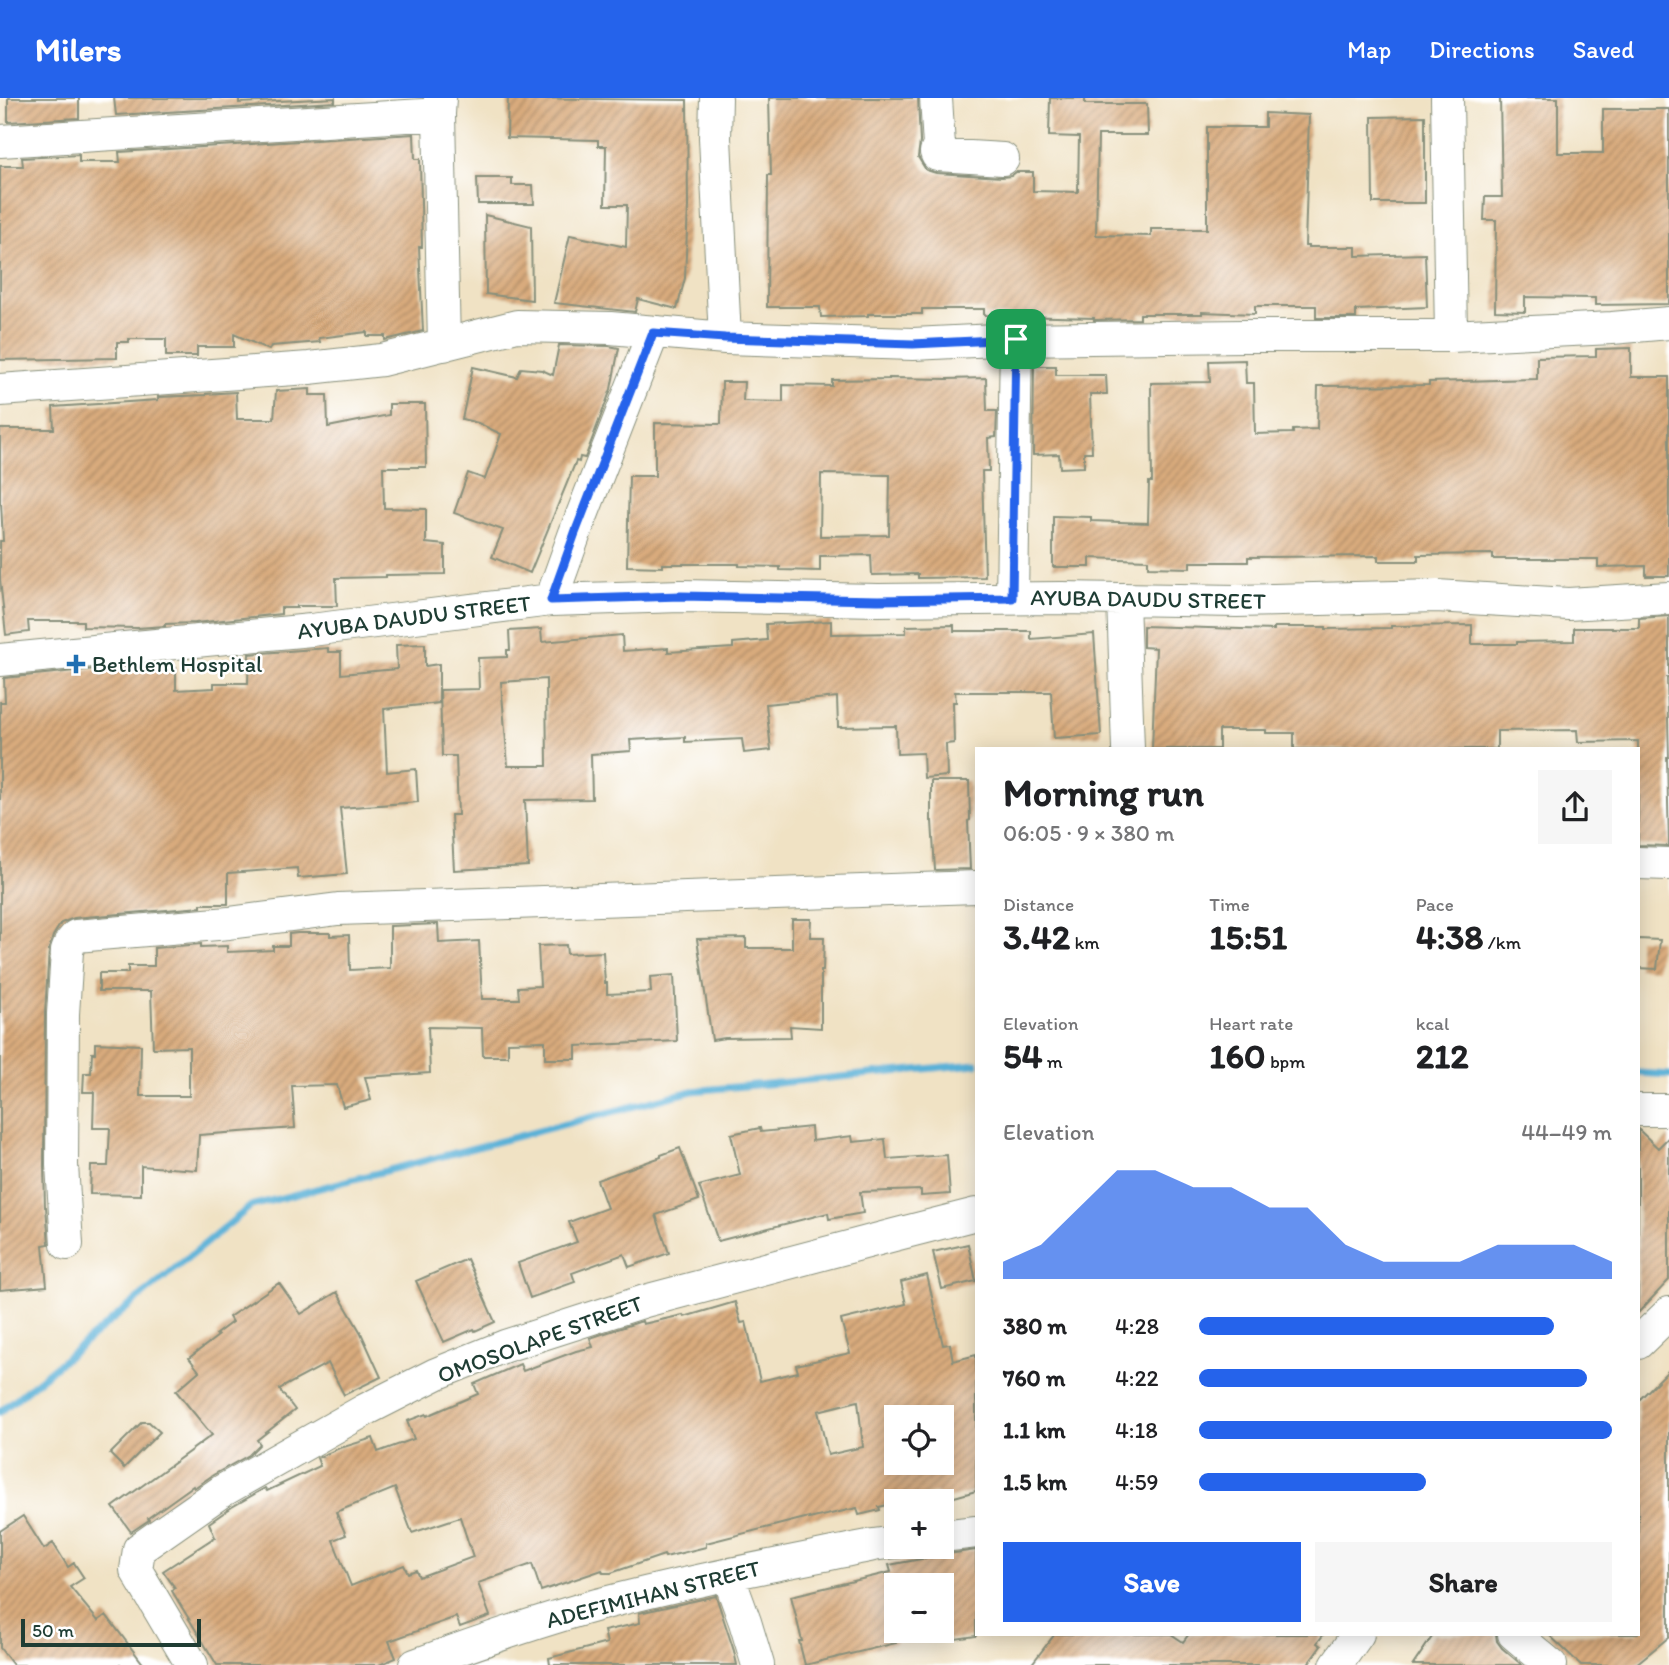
<!DOCTYPE html>
<meta charset="utf-8">
<style>
body{margin:0;font-family:Itim,sans-serif;background:#f6f6f6;color:#202124;height:100vh;display:flex;flex-direction:column;font-size:26px;white-space:nowrap}
*{box-sizing:border-box;margin:0}
p{font-size:23px;color:#757577}
.icon{flex:none;width:38px;height:38px;fill:none;stroke:currentColor;stroke-width:2;stroke-linecap:round;stroke-linejoin:round}
.map{position:relative;flex:1;overflow:hidden}
.sheet{position:absolute;left:975px;top:649px;width:665px;height:889px;display:flex;flex-direction:column;background:#fff;border-radius:0px;box-shadow:0 4px 18px #0003}
.sheet>*{flex:none}
.buttons{position:absolute;left:884px;top:1307px;display:grid;gap:14px}
.buttons a{display:grid;place-items:center;width:70px;height:70px;border-radius:0px;background:#fff;box-shadow:0 4px 18px #0003;font-size:35px}
.scale{position:absolute;left:21px;bottom:18px;width:180px;box-sizing:border-box;padding-left:7px;border:4px solid #1f3d34;border-top:0;font-size:19px;line-height:24px;white-space:nowrap;color:#1f3d34;-webkit-text-stroke:5px #fff;paint-order:stroke}
.pin{position:absolute;display:grid;place-items:center;width:60px;height:60px;color:#fff;margin:-30px;border-radius:14px;box-shadow:0 4px 10px #0006}
.round{display:grid;place-items:center;flex:none;width:74px;height:74px;border-radius:0px;background:#f6f6f6}
.head{display:flex;align-items:center;justify-content:space-between;height:119px;padding:0 28px}
h1{font-size:38px;font-weight:700;line-height:52px}
.stats{display:grid;grid-template-columns:repeat(3,1fr);gap:10px;height:119px;padding:7px 28px}
.stats div{display:grid;align-content:center}
.stats b{font-size:35px;font-weight:700}
.stats small{font-size:19px;font-weight:400}
.stats p{font-size:19px}
.chart{height:196px;padding:14px 28px}
.chart p{display:flex;justify-content:space-between}
.chart svg{width:100%;height:126px;margin-top:7px;fill:#2563eb;opacity:.7}
.action{display:flex;gap:14px;margin-top:auto;padding:14px 28px}
.action a{flex:1;height:80px;border-radius:0px;background:#2563eb;color:#fff;font-size:28px;font-weight:700;line-height:80px;text-align:center}
.action a+a{background:#f6f6f6;color:#202124}
ul{padding:0 28px;list-style:none;font-size:23px}
li{display:grid;grid-template-columns:112px 84px 1fr;align-items:center;height:52px}
li i{height:18px;border-radius:9px;background:#2563eb}
header{display:flex;align-items:center;gap:42px;box-sizing:border-box;height:98px;padding:0 35px;background:#2563eb;color:#fff}
header strong{font-size:33px}
nav{display:flex;gap:38px;margin-inline-start:auto;font-size:24px}
.map>svg:first-child{display:block}
</style>
<header>
<strong>Milers</strong>
<nav><a>Map</a><a>Directions</a><a>Saved</a></nav>
</header>
<div class="map">
<svg width="1669" height="1567" viewBox="0 0 1669 1567">
<defs>
<pattern id="building-hatch" width="6" height="6" patternUnits="userSpaceOnUse" patternTransform="scale(1.75)"><rect width="6" height="6" fill="#d9ab7d"/><path d="M-1 1l2-2M0 6l6-6M5 7l2-2" fill="none" stroke="#af8c67"/></pattern>
</defs>
<rect width="100%" height="100%" fill="#fff"/>
<filter id="ink" filterUnits="userSpaceOnUse"><feTurbulence type="fractalNoise" baseFrequency=".0143" numOctaves="2"/><feDisplacementMap in="SourceGraphic" scale="14" xChannelSelector="R" yChannelSelector="G"/><feConvolveMatrix kernelMatrix="1 2 1 2 8 2 1 2 1" color-interpolation-filters="sRGB"/></filter>
<filter id="wash" filterUnits="userSpaceOnUse"><feTurbulence type="fractalNoise" baseFrequency=".00686" numOctaves="4" result="noise"/><feDisplacementMap in="SourceGraphic" scale="28" xChannelSelector="R" yChannelSelector="G"/><feGaussianBlur stdDeviation="1.57" result="paint"/><feColorMatrix in="noise" values="0 0 0 0 0 0 0 0 0 0 0 0 0 0 0 0 0 1.4 0 .05"/><feComposite in="paint" operator="in"/></filter>
<g filter="url(#wash)">
<rect width="100%" height="100%" fill="#f0e2c4"/>
<g fill="none" stroke-linecap="round" stroke-linejoin="round">
<path stroke="#5ab1d7" stroke-width="7" d="M1638 975 1669 977
M0 1314 251 1108 692 993 976 966"/>
</g>
<g id="blocks">
<path fill="url(#building-hatch)" fill-rule="evenodd" d="M8 0H79V20L8 24Z
M114 0H239V5L335 0V4L116 17Z
M508 0 687 2 688 108 685 180 677 211 638 201 635 214 554 205 570 137 626 149 627 107H605L606 48H598V42L507 40Z
M769 0H918L920 44 918 59 926 72 936 75 1002 79 1011 78 1016 74H1033V93L1078 94 1079 39 1049 38 1050 0H1085V6H1147L1148 37H1098L1096 137 1151 138V131H1207V29H1265V15L1309 17 1305 148H1308V149H1356V158L1425 156 1427 209 1356 212V220H1316V208H1255V216L1202 214V216H1140V221L1094 222V220L984 217V211H922V216H868V218L821 219 820 209H767L768 77H771Z
M1500 0H1558V55H1603V11H1669V206L1595 207V200L1525 199V214L1495 213 1496 122H1484L1485 99H1502Z
M1425 18V105H1373L1372 19Z
M414 36 415 61H420L422 149H419L423 233 385 242V238H367V234L319 240 320 244 271 248 269 252 234 236V249H197V258H166V241H129V244H117V260L0 262V68H23L22 60 79 57V64H120L119 54Z
M477 80H512V87H533L534 106H478Z
M485 117 531 128 532 202 486 196Z
M559 247 609 248 619 250 611 291 585 360 580 359 579 364 576 363 530 475 492 459 503 432 454 415 468 375 485 381 501 336 478 325 462 321 473 269 517 279 521 270 542 272 553 277Z
M1631 250V279H1669V478H1646V468L1598 469V461H1493V456L1418 457V463H1378V458L1248 459V464H1190V470L1148 469V462L1090 460V469H1053V418L1091 419V423L1148 425 1149 384H1152L1151 285 1210 284 1209 263 1245 262 1246 285H1254L1255 336 1293 335V332L1317 331 1318 288 1429 287V284L1537 281V259L1596 258V251Z
M1034 268H1056V277H1106L1107 296H1090L1092 354H1084V369L1060 370 1059 356 1033 357Z
M889 280 947 281 986 280 987 313H997L996 339 988 340 989 373H982L985 479 918 480V476L872 477 871 457 820 458V473L780 472V469L739 468V466H663V469L627 468 629 378H655V325L721 326 722 284H744L743 303 783 304V287L832 288V282L889 281ZM821 376 890 377 889 437 820 438Z
M310 291V297H327L328 329 389 317V306H425L426 369H383L384 410 426 411V445L445 447V476L386 477V479L336 480 337 508H297V510H281V516L195 525 165 526V528L137 530 83 529V523H28L29 534 6 537 0 481V443H3L1 406H0V331H54L53 309 158 302V299L206 297V296L220 295 236 294 237 321H274L276 293Z
M1669 518V580H1667L1669 659H1667L1669 748 1638 747V643L1578 644 1577 632 1497 633V651H1294V635H1266V632H1219V651H1152L1156 550 1143 549V528L1274 532V529H1326V531L1391 530V528L1472 527V546H1517V544L1574 543V530H1639V520Z
M831 523V536L906 535V528L954 527V533H1031V541L1094 536 1101 637 1054 640 1051 594H955L956 604H953L954 645 946 646 947 678 924 680 923 655 897 656 896 628 838 629 837 599 766 606 771 652 744 655 742 641 685 644V639L630 642 631 653 591 656 592 701 525 702 528 768 454 772 451 717H458L456 658H442L440 592 479 591 478 560 507 559V552H510L509 533 541 531 542 544 622 537 623 553 668 550V554L733 550V545L767 542 766 526ZM546 581 547 668H508L501 584Z
M425 546V568L439 566V605L384 611 387 674 416 671 418 704 340 710 347 776 298 780 297 770 228 775V806H201V809L74 820 61 825 53 838 49 851 45 915 44 1067 45 1109H46L49 1146 43 1147 47 1188 0 1192V604H5L4 580 116 569 142 570V567L164 566V570H176V592L214 590V585H248L249 556 328 550V554H341V576L397 571 396 547Z
M931 683H969L970 722 968 723 970 771 935 772 932 723H931Z
M792 821H811L810 839H824L823 873H821V930L790 928 791 939 725 940 712 942 697 841 746 840V850H792Z
M438 826 439 845 479 843 482 901H519L518 889 540 888 538 848 566 847 567 856 603 854 605 885H607V896L651 894 650 879 674 877 677 943 576 948V961H545V943L508 944V958H483L482 930 428 929 430 975 365 979 371 1002 343 1009 337 987 292 988 295 1030 199 1037 197 1072 141 1068V1097L90 1096 91 1068H108L110 1030H93L94 994H83L84 975H91L92 955H95V945L141 947 140 998H189V949L153 950 151 893H99V875H128V868H154V850L201 846V849L227 848V854L273 852V848H289V836L298 835H330V838L349 837 350 872 390 870V828Z
M1638 841 1660 842 1657 871 1638 870Z
M811 1029 812 1043 852 1038 853 1044 885 1041 887 1061 947 1057 950 1096 921 1098V1092L860 1094 863 1115 829 1121 828 1115 718 1143 699 1088 740 1077 731 1036 760 1030 761 1034Z
M1638 1031 1658 1050 1669 1039V1182L1638 1215Z
M680 1050 699 1102 656 1117 669 1155 629 1169 624 1156 572 1175 575 1184 530 1200 518 1165 577 1144 569 1124 607 1110 597 1082 661 1059V1057Z
M968 1146 976 1183 942 1191 933 1154Z
M467 1161 495 1224 475 1233 474 1231 444 1244 416 1183Z
M927 1177 943 1247 950 1246 953 1263 976 1257V1393L940 1403 937 1395 902 1404H896V1405L879 1409 880 1412 859 1417 857 1410 809 1421V1419L706 1445V1449L665 1459 664 1457 611 1475H603L602 1472 541 1493 532 1466 478 1485 490 1518 460 1529 456 1519 389 1543 396 1560 379 1567H217L172 1493 175 1490 163 1473 215 1439 209 1425 232 1409 265 1390 267 1393 320 1368 317 1360 344 1348V1349L373 1340 378 1354 414 1341 407 1323 426 1316 427 1318 478 1296 474 1286 520 1266 523 1273 576 1253 593 1249 590 1240 642 1223 643 1226 683 1217 684 1219 735 1204 741 1225 746 1224 760 1283 798 1274 796 1267 850 1255 841 1222 906 1206 901 1184ZM858 1303 863 1349 828 1357 818 1313ZM896 1320H942V1365H896ZM395 1390 412 1435 460 1419 473 1459 419 1479 416 1472 408 1475 404 1467 351 1488 333 1442 346 1437 336 1414Z
M279 1185 301 1216 337 1194 361 1235 381 1279 344 1297 328 1265 279 1291 295 1312 257 1342 260 1346 249 1357 213 1377 194 1390 193 1388 148 1420 149 1422 131 1434 113 1409 212 1337 176 1293 199 1273 189 1260 218 1238 216 1236 232 1224 229 1219Z
M1669 1272V1539L1635 1567H1581L1548 1536H1638V1303Z
M142 1324H149L160 1334 124 1370 110 1356Z
M23 1418 44 1451 53 1445 68 1469 74 1465 84 1480 70 1489 98 1523 106 1517 144 1567H13L0 1550V1433Z
M976 1452V1538L942 1543V1488H896V1545L805 1567 799 1543H802L791 1498 891 1474 889 1467 948 1456Z
M716 1498 734 1553 737 1567H550L549 1560 607 1545 604 1533 640 1525 639 1515Z
M1055 1536H1171L1183 1544 1189 1536H1324L1317 1545 1321 1548 1307 1567H1031Z
M1434 1536H1496L1497 1543 1502 1550 1522 1567H1413Z"/>
</g>
</g>
<g filter="url(#ink)">
<use href="#blocks" fill-opacity="0" stroke="#88907c" stroke-width="2"/>
<g fill="none" stroke-linecap="round" stroke-linejoin="round">
<g stroke="#88907c" stroke-width="34">
<path id="minor" d="M440 0 439 16 444 247
M716 0 715 40 725 240 913 246 1016 241 1243 238H1451L1612 230 1669 225
M936 0 939 48 936 54 937 57 1003 61
M1447 0 1451 238
M0 43 439 16
M0 292 309 270 382 262 517 228 610 230 725 240
M1012 500 1016 241
M1123 501 1128 651
M551 502 575 435 653 235
M0 562 311 532 551 502 681 498 878 502 1062 500 1237 503 1437 498 1568 506 1669 500
M1638 765 1669 766
M1638 1012H1669
M67 1146 62 1067 63 916 67 853 70 845 76 838 229 825 338 811 976 789
M1638 1245 1669 1215
M942 1438 976 1434
M728 1477 745 1524 758 1567
M1514 1536 1551 1567
M192 1567 136 1472 139 1451 222 1393 365 1312 436 1276 505 1248 645 1203 894 1137 976 1116
M415 1567C475 1545 535 1524 597 1507 688 1483 781 1466 873 1447L896 1444
M1336 1567 1358 1536"/>
</g>
<use href="#minor" stroke="#fff" stroke-width="32"/>
</g>
</g>
<g fill="none" stroke-linecap="round" stroke-linejoin="round" filter="url(#ink)">
<g stroke="#fff" stroke-width="14">
<path id="route" d="M653 235 725 240 913 246 1016 241 1012 500 878 502 681 498 551 502 575 435Z"/>
</g>
<use href="#route" stroke="#2563eb" stroke-width="9"/>
</g>
<path fill="#1f6fb2" stroke="#fff" stroke-width="2.5" d="M72.5 555.5h7v7h7v7h-7v7h-7v-7h-7v-7h7z"/>
<g text-anchor="middle" dominant-baseline="central" stroke-width="5" stroke-linejoin="round" paint-order="stroke">
<g font-size="23" fill="#1f3d34" stroke="#fff">
<text transform="translate(1148 501) rotate(1)">AYUBA DAUDU STREET</text>
<text transform="translate(414 519) rotate(-7)">AYUBA DAUDU STREET</text>
<text transform="translate(540 1241) rotate(-20)">OMOSOLAPE STREET</text>
<text transform="translate(653 1496) rotate(-14)">ADEFIMIHAN STREET</text>
</g>
<g font-size="23" fill="#1f3d34" stroke="#fff" text-anchor="start">
<text x="92" y="566">Bethlem Hospital</text>
</g>
</g>
</svg>
<div class="buttons">
<a><svg class="icon" aria-label="locate" viewBox="0 0 24 24"><circle cx="12" cy="12" r="6"/><path d="M12 2v4M12 18v4M2 12h4M18 12h4"/></svg></a>
<a>+</a>
<a>−</a>
</div>
<div class="scale">50 m</div>
<div class="pin" style="left:1016px;top:241px;background:#1e9e55"><svg class="icon" aria-label="arrive" viewBox="0 0 24 24"><path d="M6 21V4h12l-3 4 3 4H6"/></svg></div>
<section class="sheet">
<div class="head"><div><h1>Morning run</h1><p>06:05 · 9 × 380 m</p></div><a class="round"><svg class="icon" aria-label="share" viewBox="0 0 24 24"><path d="M12 15V3M7 8l5-5 5 5M5 13v7h14v-7"/></svg></a></div>
<div class="stats">
<div><p>Distance</p><b>3.42<small> km</small></b></div>
<div><p>Time</p><b>15:51</b></div>
<div><p>Pace</p><b>4:38<small> /km</small></b></div>
</div>
<div class="stats">
<div><p>Elevation</p><b>54<small> m</small></b></div>
<div><p>Heart rate</p><b>160<small> bpm</small></b></div>
<div><p>kcal</p><b>212</b></div>
</div>
<div class="chart"><p><span>Elevation</span>44–49 m</p>
<svg viewBox="0 0 160 44" preserveAspectRatio="none"><path d="M0 44V38L10 32L20 19L30 6L40 6L50 12L60 12L70 19L80 19L90 32L100 38L110 38L120 38L130 32L140 32L150 32L160 38V44z"/></svg>
</div>
<ul>
<li><b>380 m</b>4:28<i style="width:86%"></i></li>
<li><b>760 m</b>4:22<i style="width:94%"></i></li>
<li><b>1.1 km</b>4:18<i style="width:100%"></i></li>
<li><b>1.5 km</b>4:59<i style="width:55%"></i></li>
</ul>
<div class="action"><a>Save</a><a>Share</a></div>
</section>
</div>
